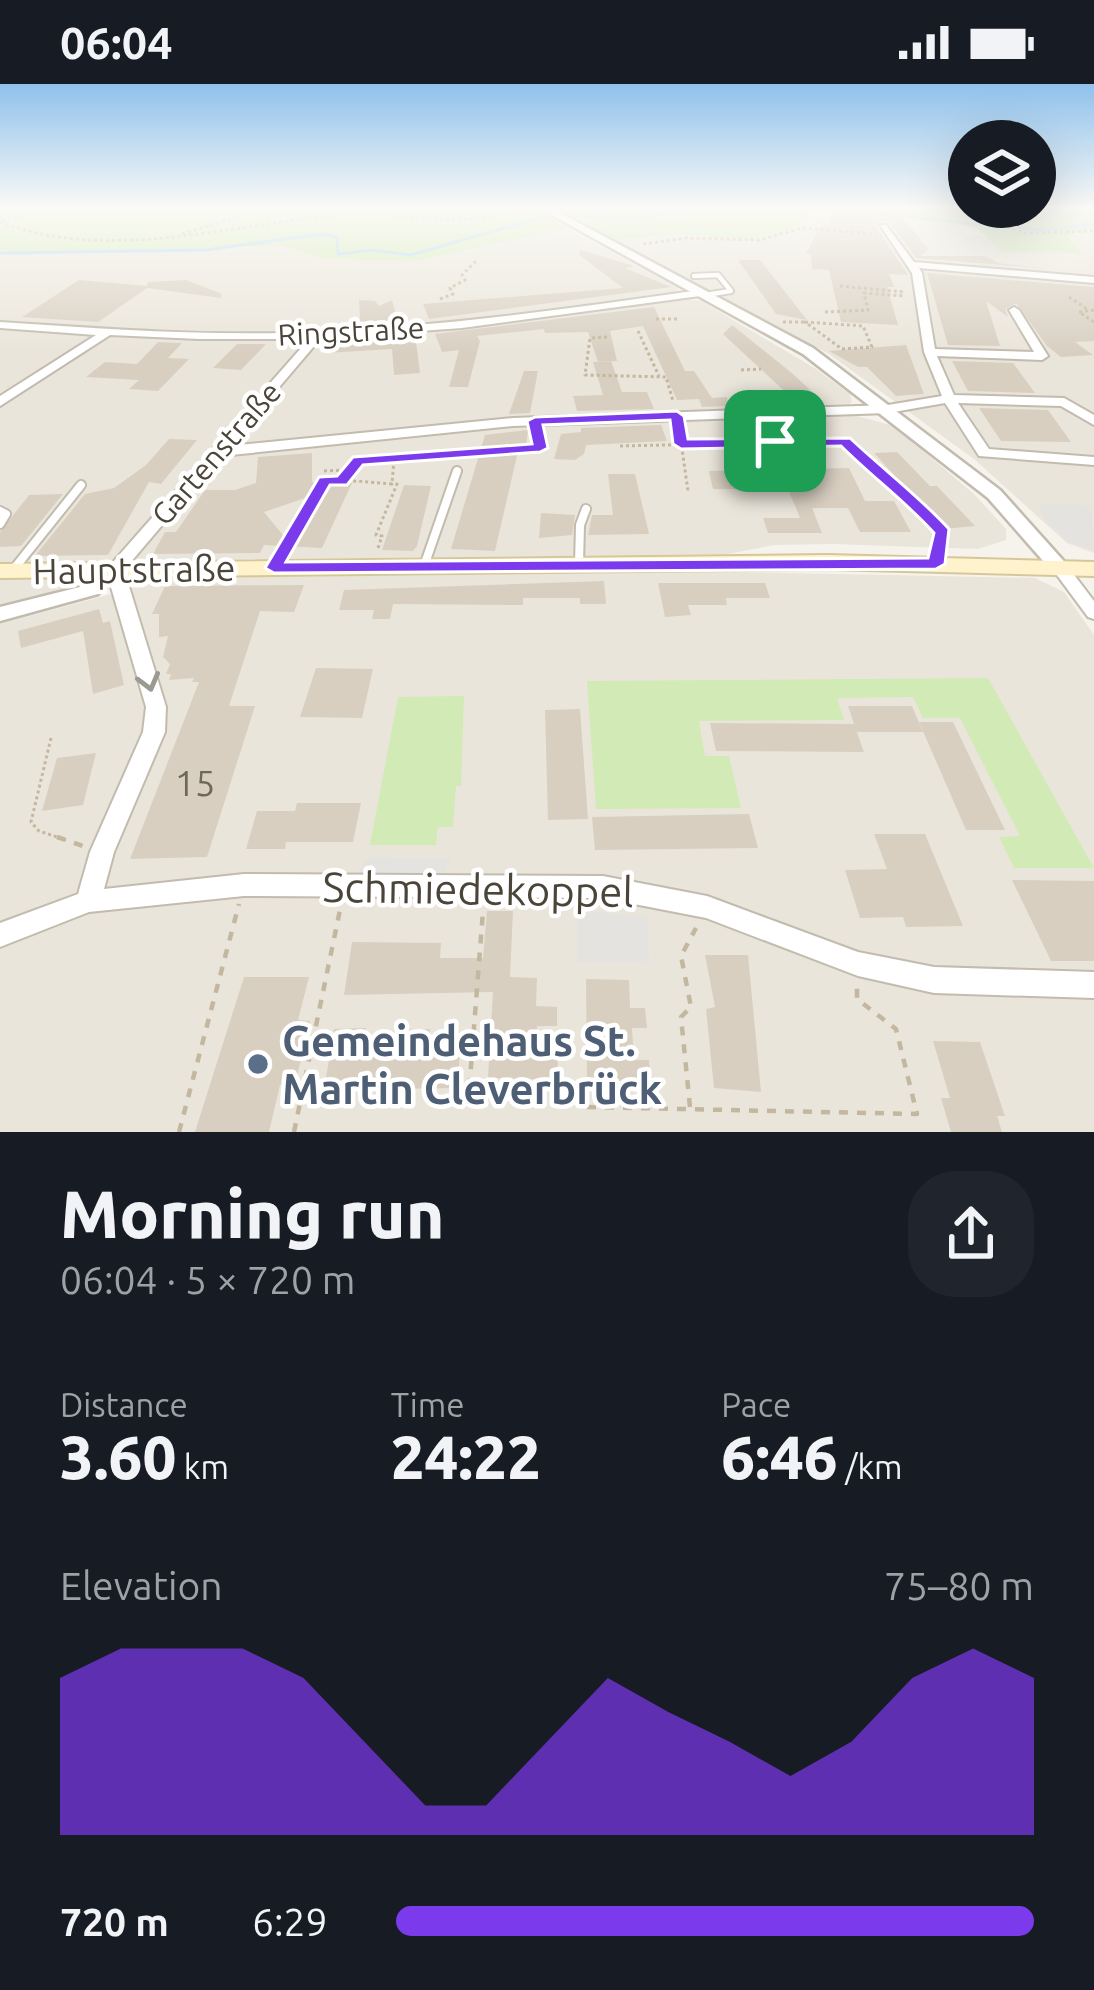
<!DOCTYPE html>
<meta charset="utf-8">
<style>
body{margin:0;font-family:Ubuntu,sans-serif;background:#20242c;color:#f1f3f6;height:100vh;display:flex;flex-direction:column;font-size:45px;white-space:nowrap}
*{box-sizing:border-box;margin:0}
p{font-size:39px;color:#9ea1a6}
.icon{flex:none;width:66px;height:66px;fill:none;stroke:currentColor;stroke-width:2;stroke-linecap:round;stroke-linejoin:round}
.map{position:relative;height:1048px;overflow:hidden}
.details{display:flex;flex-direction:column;background:#171b24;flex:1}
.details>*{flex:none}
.controls{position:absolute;left:948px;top:36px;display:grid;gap:24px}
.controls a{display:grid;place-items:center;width:108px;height:108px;border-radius:50%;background:#171b24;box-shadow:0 12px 48px #0002;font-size:60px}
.pin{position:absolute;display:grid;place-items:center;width:102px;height:102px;color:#fff;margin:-51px;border-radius:24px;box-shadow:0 6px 18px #0006}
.round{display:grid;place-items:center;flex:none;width:126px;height:126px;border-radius:48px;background:#20242c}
.summary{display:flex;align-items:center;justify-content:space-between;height:204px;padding:0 60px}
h1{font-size:66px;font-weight:800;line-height:90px}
.figures{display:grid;grid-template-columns:repeat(3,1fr);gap:18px;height:204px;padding:12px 60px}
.figures div{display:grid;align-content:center}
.figures b{font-size:60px;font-weight:800}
.figures small{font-size:33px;font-weight:400}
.figures p{font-size:33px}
.chart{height:336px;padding:24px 60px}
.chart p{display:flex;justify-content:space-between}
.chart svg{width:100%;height:216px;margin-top:12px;fill:#7c3aed;opacity:.7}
ul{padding:0 60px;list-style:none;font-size:39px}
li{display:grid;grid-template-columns:192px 144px 1fr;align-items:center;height:90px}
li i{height:30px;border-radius:15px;background:#7c3aed}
.status{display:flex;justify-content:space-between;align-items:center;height:84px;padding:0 60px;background:#171b24;direction:ltr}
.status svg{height:33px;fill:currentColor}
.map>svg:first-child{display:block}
</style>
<div class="status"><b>06:04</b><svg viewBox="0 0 49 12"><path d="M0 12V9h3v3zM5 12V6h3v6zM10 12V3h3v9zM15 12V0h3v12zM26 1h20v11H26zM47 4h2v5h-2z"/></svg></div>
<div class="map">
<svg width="1094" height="1048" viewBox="0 0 1094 1048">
<rect width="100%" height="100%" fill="#f6f3ec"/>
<path fill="#eae5da" d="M807 126 951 138 961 141 956 143 965 151 982 152 1000 168H1081L1066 151 1094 147V469L1067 459 974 375 829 270 616 157 669 150 690 153Z
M567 144 678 204 676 210 682 214 701 217 816 285 850 310 852 318 845 323 853 331 894 342 975 411 1006 445V456L978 465 833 460 774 461 728 470 0 478V166L18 171 284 162 326 175 417 177Z
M739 488 1035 494 1064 508 1094 551V1048H0V540L171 494Z
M0 494H84L87 497 0 523Z"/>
<path fill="#d2eab5" d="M0 124H534L567 144 417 177 326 175 283 162 18 171 0 166Z
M557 124H924L1023 130 1094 124V147L1067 151 1082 169 1000 168 977 144 951 138 808 126 792 145 751 155 668 150 616 157Z
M988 594 1094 784H1014L999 753 1020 752 960 634H923L913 613 837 614 844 636 699 637 705 672H729L741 724 596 725 587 597Z
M464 612 461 702H456L453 743H438L436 761H370L398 613Z"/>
<path fill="#e5e3e0" d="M1039 420 1091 421 1094 466 1067 458 1044 435Z
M369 773 451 774 443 792 353 793Z
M577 826 648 833 649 879 577 878Z"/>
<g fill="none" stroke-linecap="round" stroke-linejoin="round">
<path stroke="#a9d4f2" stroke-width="3" d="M814 124 1042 146 1094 140
M0 169 206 166 322 150 337 153 338 170 371 166 411 171 542 133 645 132 738 124"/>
</g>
<path fill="#d8cfc1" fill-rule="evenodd" d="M831 131 901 133 929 165 920 172H986L998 179 1052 185 916 174 890 138 880 136 876 143 908 191 889 190 894 203H887L898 241 841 238 829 186 812 185 811 170H806L822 138 829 139Z
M581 166 634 182 625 184 671 203 429 235 423 220 623 204 578 170Z
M738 176H760L807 236 776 230Z
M927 189 1094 203V257L1075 258 1093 271 1061 273 1047 262 1016 219 1005 225 1008 233 986 217 1000 262 948 261Z
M79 196 147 202 148 198 186 196 222 210 221 214 147 204 98 238 22 233Z
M359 216 375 217 379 222 392 216 398 238 354 241 360 235Z
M654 223 685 287H694L712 314 727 313 728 322 702 323 699 315 677 316 643 242 610 247 617 277 598 278 588 248 545 249 544 245 477 252 480 257 468 303H449L459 266 442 268 435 250Z
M732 241 793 290 820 315 796 318 723 250Z
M402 253 404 259 416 258 420 289 394 291 392 265 325 269 337 257Z
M158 258 182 259 168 274 189 275 158 307 129 305 139 296 86 293 105 278 137 280Z
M237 260H266L241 286 213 284Z
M906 261 924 310 896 312 867 283H858L829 267Z
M611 277 622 308H647L654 325 577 327 573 312 603 311 593 278Z
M952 277 1013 279 1035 309 968 307Z
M524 287H538L530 329 509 330Z
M979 324 1048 326 1071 358 1001 357Z
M661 341 667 357 586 361 584 370 575 376 554 375 561 350 581 348V344Z
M528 346 526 363H519L495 467 451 465 485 351Z
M169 355 197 356 161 400 149 398 108 471 35 472 85 410 114 404 146 381Z
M897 368 930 402H937L975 442 943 445 874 369Z
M312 369V398L352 399 322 464 264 461 260 469 153 470 165 448H176L205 406H235L256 399 258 373ZM320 409 292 462 264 428Z
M849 384 865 417H894L911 448H860L848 424H812L822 449H768L763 434H800L788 405H713L709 387Z
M608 390H635L649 450 588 451 592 431H613Z
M404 401 431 402 417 462 413 467 382 466Z
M63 410 21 462 0 463V448L29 411Z
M541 429 575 431 572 451 539 454Z
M604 497 606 520H580V514H523V521L393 520 390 535H372L374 526H339L344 506Z
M658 499H765L770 514H726L727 521H688L691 531 665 533Z
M304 501 294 528 260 527 229 622H255L207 773 130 775 199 598H192L194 594 169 596 171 590H166L170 580 163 573 168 552 159 553V530H152L165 502Z
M99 525 103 539 110 537 124 601 93 610 83 547 21 564 18 547Z
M316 584 373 585 362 634 300 633Z
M848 622H912L923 648H857L855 643 864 668 716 667 710 639 854 640Z
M580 625 588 735 548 736 545 626Z
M919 638H953L1005 746H966Z
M96 669 83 721 42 727 57 674Z
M297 719H361L353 758H286L285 765H246L257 727H295Z
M749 730 758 764 595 766 592 733Z
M874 750H925L963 842 906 843 903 833 860 834 845 786 887 785Z
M1012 796 1094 797V877H1051Z
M487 827H513L510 893 537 894 536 922 557 923V942H537L536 973 558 974 557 996 488 994 493 908 344 911 352 858 441 859 440 874H483Z
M705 871H748L761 1008 714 1004 706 925 715 923Z
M244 893H309L298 936 310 937 295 1001H280L269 1048H195Z
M586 895 629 896 630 924H645L647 944H632L634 976H649L651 998 587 996Z
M366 944 364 962H396L397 946 430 945 428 964 460 963 458 1004 324 1006 334 945Z
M933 957 980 958 1005 1032H997L1002 1048H951L941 1014H950Z"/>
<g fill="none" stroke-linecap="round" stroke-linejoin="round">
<g stroke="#c2bbae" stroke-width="8">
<path id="service-far1" d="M694 192 718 191 731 207 705 211"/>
</g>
<g stroke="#c2bbae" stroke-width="12">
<path id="service" d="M0 427 6 430 0 440
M579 480 580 441 586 425
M424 482 457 387
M13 486 81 401"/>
</g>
<g stroke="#c2bbae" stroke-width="4">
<path id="minor" d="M880 141H886L914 178 1094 193V199L919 184 922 189 935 265 1034 268 1009 226 1014 223 1019 226 1048 272 1042 276 937 272 954 311 1064 314 1094 331V341L1061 322 958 319 989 365 1094 373V381L979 372 945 319 888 329 513 342 221 372 124 486 166 623 165 648 114 768 104 805 244 790 603 792 707 812 858 868 934 883 1094 888V914L934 909 858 892 706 834 603 814 244 812 89 828 0 863V839L78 810 90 768 143 648 146 623 106 486 309 255H199L110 251 0 322V312L96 251 0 244V238C94 244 188 251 283 249 423 245 561 226 700 206L705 209 700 212 462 244 321 254 229 362 513 334 888 321 942 312 924 268 912 189Z
M1059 478 1065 479 1094 517V535L1088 533 1051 483Z"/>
</g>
<g stroke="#c2bbae" stroke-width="5">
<path id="tertiary" d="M539 124H551L813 264 1000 406 1069 483 1066 487H1052L988 414 803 270Z
M115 480 125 486 98 510 0 537V523L84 502Z"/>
</g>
<g stroke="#d6c79b" stroke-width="4">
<path id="secondary" d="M828 471 1094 478V492L828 485 0 494V480Z"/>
</g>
<path stroke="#c4b79f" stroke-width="3" stroke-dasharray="3 3" stroke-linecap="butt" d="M40 124 47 128 83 124
M573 124H597
M919 124 982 135 1025 149 1094 147
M932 124 1017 128 1067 124
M2 136 47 128
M0 138C110 180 232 139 344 131 384 128 424 137 463 135 484 134 506 130 527 127
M182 150 266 124
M643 160 687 154 759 156 802 144 876 150
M840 202 904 208
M1069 213 1087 225
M440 215 453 210 450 204 465 196 462 191 476 177
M1094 226 1079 228 1094 238
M825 228 868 226 864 209 905 212
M656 235H678
M783 238H805
M805 238 863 242 872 263 842 265Z
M638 247 659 292
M607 253 590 254 585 291 666 293 673 317
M741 286 761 285
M679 344 688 407
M620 362 845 357C878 389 912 415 943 448L939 466
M394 376 392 400 342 396 358 377Z
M396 376 431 369 540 364 538 351
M324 387 346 386
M378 464 382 452 376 451 397 400H392
M284 467 325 396 341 397
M51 654 31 738 39 747 66 756"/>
<path stroke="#c4b79f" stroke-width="4.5" stroke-dasharray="9 9" stroke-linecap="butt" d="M57 753 83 762
M468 1021 483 827
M587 1023 917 1030 896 945 857 915V904
M690 1023 681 933 691 923 681 872 696 844
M179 1048 239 820
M294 1048 341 821"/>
<use href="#service-far1" stroke="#fff" stroke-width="4.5"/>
<use href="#service" stroke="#fff" stroke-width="8"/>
<use href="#minor" fill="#fff" fill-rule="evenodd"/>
<use href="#tertiary" fill="#fff" fill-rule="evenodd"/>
<use href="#secondary" fill="#fff3cd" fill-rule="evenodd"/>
</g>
<defs><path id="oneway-chevron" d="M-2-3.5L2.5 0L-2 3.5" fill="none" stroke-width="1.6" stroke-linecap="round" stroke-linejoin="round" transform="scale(3)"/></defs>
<use stroke="#9c9892" href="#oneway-chevron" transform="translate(149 598) rotate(75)"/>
<linearGradient id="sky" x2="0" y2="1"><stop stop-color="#8fc1ec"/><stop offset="0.46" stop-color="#fbfaf6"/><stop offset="1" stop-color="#fbfaf6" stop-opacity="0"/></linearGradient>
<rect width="1094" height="270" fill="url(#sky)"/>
<path fill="#7c3aed" stroke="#fff" stroke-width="3" fill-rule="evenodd" d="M677 327 684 332 688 355 850 354C884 386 918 411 949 445L945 480 936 485 274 489 265 484 319 393 337 392 353 373 532 360 527 337 535 333ZM670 336 673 360 681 365 841 362C872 393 905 417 934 449L928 474 286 478 330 401H347L363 381 540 368 548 364 543 341Z"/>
<circle fill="#5c6f8a" stroke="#fff" stroke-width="4.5" cx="258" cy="980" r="12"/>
<g text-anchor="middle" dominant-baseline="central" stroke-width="9" stroke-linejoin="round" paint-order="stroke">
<g font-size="30" fill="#4b4439" stroke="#fff">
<text transform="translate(351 247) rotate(-3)">Ringstraße</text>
<text transform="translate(216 369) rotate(-49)">Gartenstraße</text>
</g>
<g font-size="36" fill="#4b4439" stroke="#fff">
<text transform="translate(134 485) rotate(-1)">Hauptstraße</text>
</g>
<g font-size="36" fill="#6e675b">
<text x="195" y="698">15</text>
</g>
<g font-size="42" fill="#4b4439" stroke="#fff">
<text transform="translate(478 805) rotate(1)">Schmiedekoppel</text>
</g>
<g font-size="42" font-weight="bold" fill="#4e5e75" stroke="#fff" text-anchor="start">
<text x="282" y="956">Gemeindehaus St.<tspan x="282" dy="48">Martin Cleverbrück</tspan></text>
</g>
</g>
</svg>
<div class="controls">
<a><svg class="icon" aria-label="layers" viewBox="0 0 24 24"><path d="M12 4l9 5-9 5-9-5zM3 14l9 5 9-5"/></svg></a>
</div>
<div class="pin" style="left:775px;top:357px;background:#1e9e55"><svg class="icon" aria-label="arrive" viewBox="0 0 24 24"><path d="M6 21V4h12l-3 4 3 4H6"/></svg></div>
</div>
<section class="details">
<div class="summary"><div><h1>Morning run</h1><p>06:04 · 5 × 720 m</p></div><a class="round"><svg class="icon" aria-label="share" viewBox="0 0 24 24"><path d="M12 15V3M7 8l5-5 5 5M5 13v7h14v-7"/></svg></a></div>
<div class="figures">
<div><p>Distance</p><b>3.60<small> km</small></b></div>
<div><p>Time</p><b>24:22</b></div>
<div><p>Pace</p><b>6:46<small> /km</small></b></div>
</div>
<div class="chart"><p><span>Elevation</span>75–80 m</p>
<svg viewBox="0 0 160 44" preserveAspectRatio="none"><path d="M0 44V12L10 6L20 6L30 6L40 12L50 25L60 38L70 38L80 25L90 12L100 19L110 25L120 32L130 25L140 12L150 6L160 12V44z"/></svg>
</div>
<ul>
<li><b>720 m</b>6:29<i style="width:100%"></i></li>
</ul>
</section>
